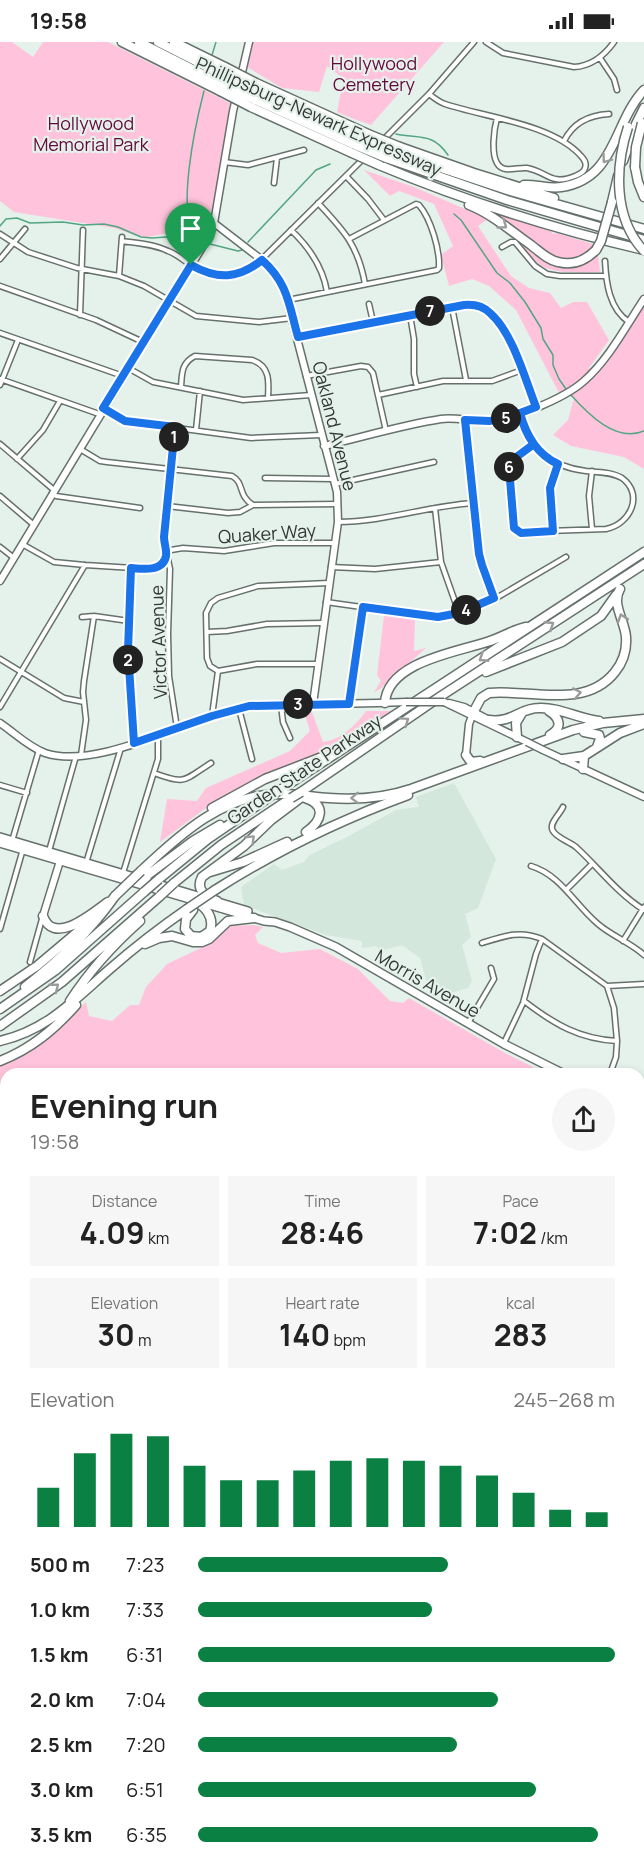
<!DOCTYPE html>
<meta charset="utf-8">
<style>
body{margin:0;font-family:Manrope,sans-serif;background:#f6f6f6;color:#222;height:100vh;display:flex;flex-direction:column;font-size:22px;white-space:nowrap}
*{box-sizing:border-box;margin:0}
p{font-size:20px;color:#767676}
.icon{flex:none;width:33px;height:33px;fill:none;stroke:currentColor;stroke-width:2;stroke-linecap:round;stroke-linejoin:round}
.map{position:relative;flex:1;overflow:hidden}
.sheet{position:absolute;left:0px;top:1026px;width:645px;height:801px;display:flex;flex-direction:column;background:#fff;border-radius:18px 18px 0 0;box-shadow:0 3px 9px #0003}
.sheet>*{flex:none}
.pin{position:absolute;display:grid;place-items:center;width:51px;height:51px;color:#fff;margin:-62px -26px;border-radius:50% 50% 50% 0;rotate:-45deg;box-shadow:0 0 6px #0007}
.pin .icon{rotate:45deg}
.km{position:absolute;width:30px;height:30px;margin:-15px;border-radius:50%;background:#222;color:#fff;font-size:16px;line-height:30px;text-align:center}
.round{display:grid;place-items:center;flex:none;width:63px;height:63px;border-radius:32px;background:#f6f6f6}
.summary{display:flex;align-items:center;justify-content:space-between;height:102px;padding:0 30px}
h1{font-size:33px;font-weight:700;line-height:45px}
.stats{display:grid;grid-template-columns:repeat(3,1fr);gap:9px;height:102px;padding:6px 30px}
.stats div{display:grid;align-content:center;border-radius:0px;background:#f6f6f6;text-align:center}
.stats b{font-size:30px;font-weight:700}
.stats small{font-size:16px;font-weight:400}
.stats p{font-size:16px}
.chart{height:168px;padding:12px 30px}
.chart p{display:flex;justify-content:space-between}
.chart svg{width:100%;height:108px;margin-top:6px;stroke:#0b8043;stroke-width:6}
ul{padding:0 30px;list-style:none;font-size:20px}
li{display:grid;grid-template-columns:96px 72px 1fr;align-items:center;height:45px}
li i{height:15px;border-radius:8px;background:#0b8043}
.status{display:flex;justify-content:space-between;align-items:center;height:42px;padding:0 30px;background:#fff;direction:ltr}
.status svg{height:16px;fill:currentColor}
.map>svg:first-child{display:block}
</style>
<div class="status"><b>19:58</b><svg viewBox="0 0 49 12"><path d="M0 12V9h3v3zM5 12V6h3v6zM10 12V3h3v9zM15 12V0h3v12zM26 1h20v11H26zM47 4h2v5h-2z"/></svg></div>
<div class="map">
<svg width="644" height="1827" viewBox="0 0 644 1827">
<rect width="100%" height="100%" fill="#e5f1eb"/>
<path fill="#d3e7dd" d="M454 741 496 817 478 866 465 872 471 895 462 903 472 939 468 946 435 955 430 952 420 916 402 903 381 909 376 904 362 906V899L326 893 244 863 241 845 274 822 282 828 304 820 310 813 349 794 396 768 419 765 416 755Z
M644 1763V1827H562L570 1821H639V1767Z"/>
<path fill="#ffc4db" d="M0 0H12L33 15 43 0H108L230 61 213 164 204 190 199 199 186 194 184 188 143 196 114 186 14 170 0 159Z
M253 0H444L371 83 346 74 337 70C340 58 340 48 344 37L327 24 319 50 282 46 247 25Z
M364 128 414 145 488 177 478 184 511 234 529 246 550 251 561 266 573 260H587L609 298 589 326 593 329 644 257V427L624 415 571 404 553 393 568 378 574 356 558 349 516 268 489 244 472 237 449 244 441 213 453 204 434 162 399 149 390 154Z
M492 170 551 189 553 192 557 191 596 203 589 212 571 219 556 217Z
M521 200C549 220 564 237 598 213L600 230C567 230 538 236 521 200Z
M384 573 415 578 414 609 426 606 380 647 374 650 381 639 377 633Z
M366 669H391L327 711 271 730 217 758 160 800 167 757 197 759 206 746 290 709 310 689 304 670H312L323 700C341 698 356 683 366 669Z
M253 883 263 885 255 893 258 901 281 911 320 907 358 927 390 959 403 961 409 956 505 1011 533 1025 530 1032H6V1098L0 1081V1023L18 1016 43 1001 86 960 89 974 112 979 130 963H139L146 945 167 922 205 904 230 884Z
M166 1821H200L201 1822 197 1827H135Z"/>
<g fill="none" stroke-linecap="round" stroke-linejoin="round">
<path stroke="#53a683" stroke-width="1.5" d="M212 13 216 0
M396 92C419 97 432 90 448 113
M454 172 461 178 497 231 510 241 525 260 541 286 543 297 553 313V323L559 337 566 347
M0 184 6 177 17 176 30 181 63 180 83 183 104 182 118 185 141 195 152 196 194 193
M199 196C173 180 197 76 204 49
M248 200 316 128 330 122
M210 202 238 209 242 208
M571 353C588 372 616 401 644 389"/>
<g stroke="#66716c" stroke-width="7">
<path id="street" d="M486 0 503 11 574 25C592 24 604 14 614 0
M600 16 614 37 617 48
M429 52C434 56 439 60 445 62 484 75 553 82 581 114 584 117 587 121 585 126 584 131 579 132 575 134 551 144 548 130 527 126 517 125 503 132 497 121 491 111 494 87 497 76
M564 99C573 81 589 73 609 72
M376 105 429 52 474 0
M224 120 248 123 304 108
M346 134 368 157 384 178
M274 141 277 116
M318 161C344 189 358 203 365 242
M291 188C310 206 323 225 327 250
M0 192 28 210 77 226 119 234 144 244 196 274 259 280 292 276
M122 199C137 201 154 202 168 209 177 212 184 219 192 224 217 239 241 235 262 217L364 116
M502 205 511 200H515L535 224 547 232 560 234H606
M0 217 25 187
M605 219C606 240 609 267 629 280
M119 234 122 195
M0 244 96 278 143 300
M288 258 437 228 439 226C440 208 431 177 419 163L416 162 349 197
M369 262 373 280
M452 265 466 338
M80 273 83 188
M410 273 414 297V332L417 345
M0 291 123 334
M298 295 459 264C467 263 475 262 483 266 508 278 526 339 536 365
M128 326 153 340 243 358 311 353
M306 334 361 324 368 325 373 331 386 389
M0 337 99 372
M0 343 18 298
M181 345C182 332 181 321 195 314L252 318C270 324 269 339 268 356
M378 353 443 339H492L522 328
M104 367 125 379 251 396 321 393
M520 372C529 406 551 425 586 429 598 430 612 430 622 436 644 452 631 482 606 487L518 490 514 483 509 425 515 416 534 401
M465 378 479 512 481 523 494 557
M175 385 163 494 170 527 168 592 169 634 177 686
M196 388 200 349
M0 402 54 448
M80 407 100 419 107 420 232 434C245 441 237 453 253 463
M17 417 43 388 60 359
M265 436 333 437
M335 442 434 420
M52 451 56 454 140 466
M0 454 34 483
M167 464 228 471 240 470 253 463 338 462
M435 466 441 520 459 571
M338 480C384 480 427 464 473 461
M592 487 589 454 592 429
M553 489 550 446 558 422
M22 502 54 520 85 523 149 527 161 522 166 513
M0 505 14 516
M167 512 171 508 183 506 224 509 274 501H335
M331 525 375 527 441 520
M131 526 128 609 134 701
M326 560 425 574H445L463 569 498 555 566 515
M82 575 94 574 129 579
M207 590 227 589 267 582 323 581
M0 617 64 656 84 660
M218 629 210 624 207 616 206 571 211 561 218 556 258 544 329 541
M218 629 257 622H318
M349 662 363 565
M281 663 283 680 290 696
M0 665 85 523
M239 667 252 717
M212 674 218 629
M81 713 86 678 83 650 84 639 94 574
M154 731C186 743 183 739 211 721
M0 743 27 751
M563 765C560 772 548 782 553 789 557 796 570 800 576 805 599 826 617 851 644 868
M12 799 39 708
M49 809 76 714
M86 821 121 706
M531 824C561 833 575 863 598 882 612 894 631 901 644 913
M123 831 158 717V694
M566 848 592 822
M0 887 23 807
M623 899 644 865
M482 901C504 894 520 888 542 897L607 944 614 966 617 999 616 1015 610 1032
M30 920 42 877
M607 944 644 942
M524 959C554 982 579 997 617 999
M468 981 494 937 491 926
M504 1001 523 961 536 912 542 897
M0 1099H2L6 1113
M639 1110 644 1105
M0 1148H6
M639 1221 644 1225
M639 1226 644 1221
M0 1242 6 1241
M0 1280 6 1321
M639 1297 644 1292
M0 1327 6 1328
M639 1355 644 1361
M639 1383 644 1379
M0 1411 6 1413
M639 1428 644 1434
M0 1448H6
M0 1487H6
M639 1496 644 1502
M0 1547 5 1577
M639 1559 644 1565
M639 1654 644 1649
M0 1662 6 1661
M639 1709 644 1704
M0 1711 6 1710
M0 1750 6 1749
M639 1764 644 1760
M0 1790 6 1789
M74 1821 75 1827
M222 1827 227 1821
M273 1827 278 1821
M340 1827 346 1821
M497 1827 506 1821
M558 1827 565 1821"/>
</g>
<g stroke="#66716c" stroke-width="9">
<path id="secondary" d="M214 181 271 225 283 243 337 450 338 480 313 662
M324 404C363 395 402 383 441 377 457 375 472 380 487 379 513 378 565 356 584 339 609 317 626 284 644 257
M0 539 209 194 214 181 233 69 249 0
M444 660 527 700
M449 661 464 665 491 679
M0 681C15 691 27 704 45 711 98 729 191 675 247 665 269 661 293 662 315 662 346 662 376 661 406 660
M543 708 644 755
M466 713 469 682 472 674
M43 874 60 819
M639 1595 644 1590
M18 1827 53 1821"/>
</g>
<g stroke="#66716c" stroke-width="10">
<path id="primary" d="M0 795 248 869
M0 801 264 879 275 880 290 885 336 905 504 1002 564 1032
M639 1068 644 1070"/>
</g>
<g stroke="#66716c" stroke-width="11">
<path id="highway" d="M122 0 220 49
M139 0 222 42
M158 0 223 33
M174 0 225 25
M256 41 368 92
M254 48 362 98
M253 57 355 103
M251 65 350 110
M400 105 474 131 554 156
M391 111 426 124
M386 116 507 158 644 198
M623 119 636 82 644 66
M423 120 507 148 644 187
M379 123C465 159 554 187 644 208
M635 125 638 140 644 155
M524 143C536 142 548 147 561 145 616 137 613 81 644 48
M612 160 618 134
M469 163C492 172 511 189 531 203 540 210 548 218 558 220 573 224 586 218 596 208
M486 630 562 600 601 574 616 553
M385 661C387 620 457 610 487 600 501 596 512 588 526 585
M474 669 481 656 489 651C530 647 585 668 615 630 623 620 627 608 626 595 625 579 611 562 620 547
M549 669C560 676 563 686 550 693
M489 678C513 681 519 666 539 666 559 665 579 677 599 679
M584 690 599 693 600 697 597 705
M517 695 516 681 522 671
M466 713 471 720 480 719
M563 717 584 714 620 691 644 682
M583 727 584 714
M280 748 644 510
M301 750 441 654 644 522
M305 756C327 763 322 779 306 790
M212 766 265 737 322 715
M141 829C180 792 226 750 283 752 298 752 314 755 329 756 356 758 384 756 411 747L573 688 603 681 644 677
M210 830 243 820 287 800
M135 834 149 832 193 799 220 783
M159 837 208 797 268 756
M174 841 221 803 288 758
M215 848C276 809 340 778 408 753
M191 857C204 863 215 874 210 889L201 895 191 894 185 887 186 877 193 868
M217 859C206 855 195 848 202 835L244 804 271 778 299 757
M43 874C54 905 94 870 108 860
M145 902 159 896 172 894 193 900H202L209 897 228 879 254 876
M25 945C59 918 90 890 115 854
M0 949 37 924 94 876
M70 959C90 928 113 903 140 879
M0 967 56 928 144 850
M0 984 62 940 160 854
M0 999C48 988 75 957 111 926 135 905 161 885 187 867
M0 1019C31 1007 54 988 76 963"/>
</g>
<use href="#street" stroke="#fff" stroke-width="4"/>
<use href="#secondary" stroke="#fff" stroke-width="6"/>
<use href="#primary" stroke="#fff" stroke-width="7"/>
<use href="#highway" stroke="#fff" stroke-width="8"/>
<g stroke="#66716c" stroke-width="9" stroke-linecap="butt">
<path id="secondary-bridge" d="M406 660H444
M527 700 543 708"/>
</g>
<g stroke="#66716c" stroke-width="11" stroke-linecap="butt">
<path id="highway-bridge" d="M225 25 256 41
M223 33 254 48
M222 42 253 57
M220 49 251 65
M628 85C615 125 613 176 644 209
M368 92 400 105
M362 98 391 111
M355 103 386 116
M350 110 379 123
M635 125 636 105 642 81
M596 208 601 199 612 160
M268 756 280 748
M291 756 301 750
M144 850 159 837
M115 854 141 829
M160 854 174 841
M187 867 215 848"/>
</g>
<use href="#secondary-bridge" stroke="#fff" stroke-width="6"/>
<use href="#highway-bridge" stroke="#fff" stroke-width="8"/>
</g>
<defs><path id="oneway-chevron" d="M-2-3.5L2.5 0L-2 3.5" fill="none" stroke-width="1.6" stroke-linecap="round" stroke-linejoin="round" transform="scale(1.5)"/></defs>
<g stroke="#999c9a">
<use href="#oneway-chevron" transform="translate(606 117) rotate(126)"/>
<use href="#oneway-chevron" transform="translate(503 183) rotate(36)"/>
<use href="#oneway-chevron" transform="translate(622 576) rotate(-108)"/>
<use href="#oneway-chevron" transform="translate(550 583) rotate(-33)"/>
<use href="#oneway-chevron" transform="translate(483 616) rotate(147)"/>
<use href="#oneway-chevron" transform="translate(577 651) rotate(-11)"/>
<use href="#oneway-chevron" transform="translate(405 679) rotate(-35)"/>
<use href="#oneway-chevron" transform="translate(355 756) rotate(178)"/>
<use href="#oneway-chevron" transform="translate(251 797) rotate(-44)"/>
<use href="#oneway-chevron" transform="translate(55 945) rotate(-38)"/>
</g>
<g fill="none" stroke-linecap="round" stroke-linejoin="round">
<g stroke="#fff" stroke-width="12">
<path id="route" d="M191 223 103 366 125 379 175 385 164 495C164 501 167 508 166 514 163 530 143 527 131 526L128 609 134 701 212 674 249 664 349 662 363 565 438 575 459 571 494 556 482 523 479 512 465 378 490 379 520 371C525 393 538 413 558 422L550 446 553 489 521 491 514 486 509 425 515 416 534 402C527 392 523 382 520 371L536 365C525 337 513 291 490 271 483 264 474 262 464 263L298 295C289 263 288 241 262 218 238 237 218 238 191 223"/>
</g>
<use href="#route" stroke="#1a73e8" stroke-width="8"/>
</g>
<g text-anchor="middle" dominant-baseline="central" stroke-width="4.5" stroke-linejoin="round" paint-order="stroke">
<g font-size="18" fill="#63093c" stroke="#e5f1eb">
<text x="374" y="21">Hollywood<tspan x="374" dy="21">Cemetery</tspan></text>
<text x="91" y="81">Hollywood<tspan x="91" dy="21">Memorial Park</tspan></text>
</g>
<g font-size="18" fill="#333835" stroke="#e5f1eb">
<text transform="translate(319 74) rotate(24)">Phillipsburg-Newark Expressway</text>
<text transform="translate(335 384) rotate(76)">Oakland Avenue</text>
<text transform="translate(267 491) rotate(-4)">Quaker Way</text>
<text transform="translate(158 600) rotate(-92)">Victor Avenue</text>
<text transform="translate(304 727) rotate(-34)">Garden State Parkway</text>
<text transform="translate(428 941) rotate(30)">Morris Avenue</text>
</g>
</g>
</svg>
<div class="pin" style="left:191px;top:223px;background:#1e9e55"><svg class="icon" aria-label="arrive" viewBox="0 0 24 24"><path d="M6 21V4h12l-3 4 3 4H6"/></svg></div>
<b class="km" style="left:174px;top:395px">1</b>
<b class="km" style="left:128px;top:618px">2</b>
<b class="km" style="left:298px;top:662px">3</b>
<b class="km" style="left:466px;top:568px">4</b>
<b class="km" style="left:506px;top:376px">5</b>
<b class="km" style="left:509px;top:425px">6</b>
<b class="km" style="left:430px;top:269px">7</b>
<section class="sheet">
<div class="summary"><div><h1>Evening run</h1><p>19:58</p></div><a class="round"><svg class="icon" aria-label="share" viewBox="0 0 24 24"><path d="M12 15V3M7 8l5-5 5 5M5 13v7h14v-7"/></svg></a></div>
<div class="stats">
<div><p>Distance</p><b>4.09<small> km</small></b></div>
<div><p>Time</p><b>28:46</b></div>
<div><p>Pace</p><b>7:02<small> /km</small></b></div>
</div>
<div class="stats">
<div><p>Elevation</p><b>30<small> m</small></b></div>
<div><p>Heart rate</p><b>140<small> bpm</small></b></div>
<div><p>kcal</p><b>283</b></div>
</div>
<div class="chart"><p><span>Elevation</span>245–268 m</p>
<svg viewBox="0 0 160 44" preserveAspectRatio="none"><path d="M5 44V28M15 44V14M25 44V6M35 44V7M45 44V19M55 44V25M65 44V25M75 44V21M85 44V17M95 44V16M105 44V17M115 44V19M125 44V23M135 44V30M145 44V37M155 44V38"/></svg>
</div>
<ul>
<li><b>500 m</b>7:23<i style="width:60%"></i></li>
<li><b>1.0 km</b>7:33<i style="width:56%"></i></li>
<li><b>1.5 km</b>6:31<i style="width:100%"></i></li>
<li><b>2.0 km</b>7:04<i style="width:72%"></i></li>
<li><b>2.5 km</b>7:20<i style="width:62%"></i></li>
<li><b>3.0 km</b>6:51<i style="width:81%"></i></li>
<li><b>3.5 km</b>6:35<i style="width:96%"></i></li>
</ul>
</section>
</div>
